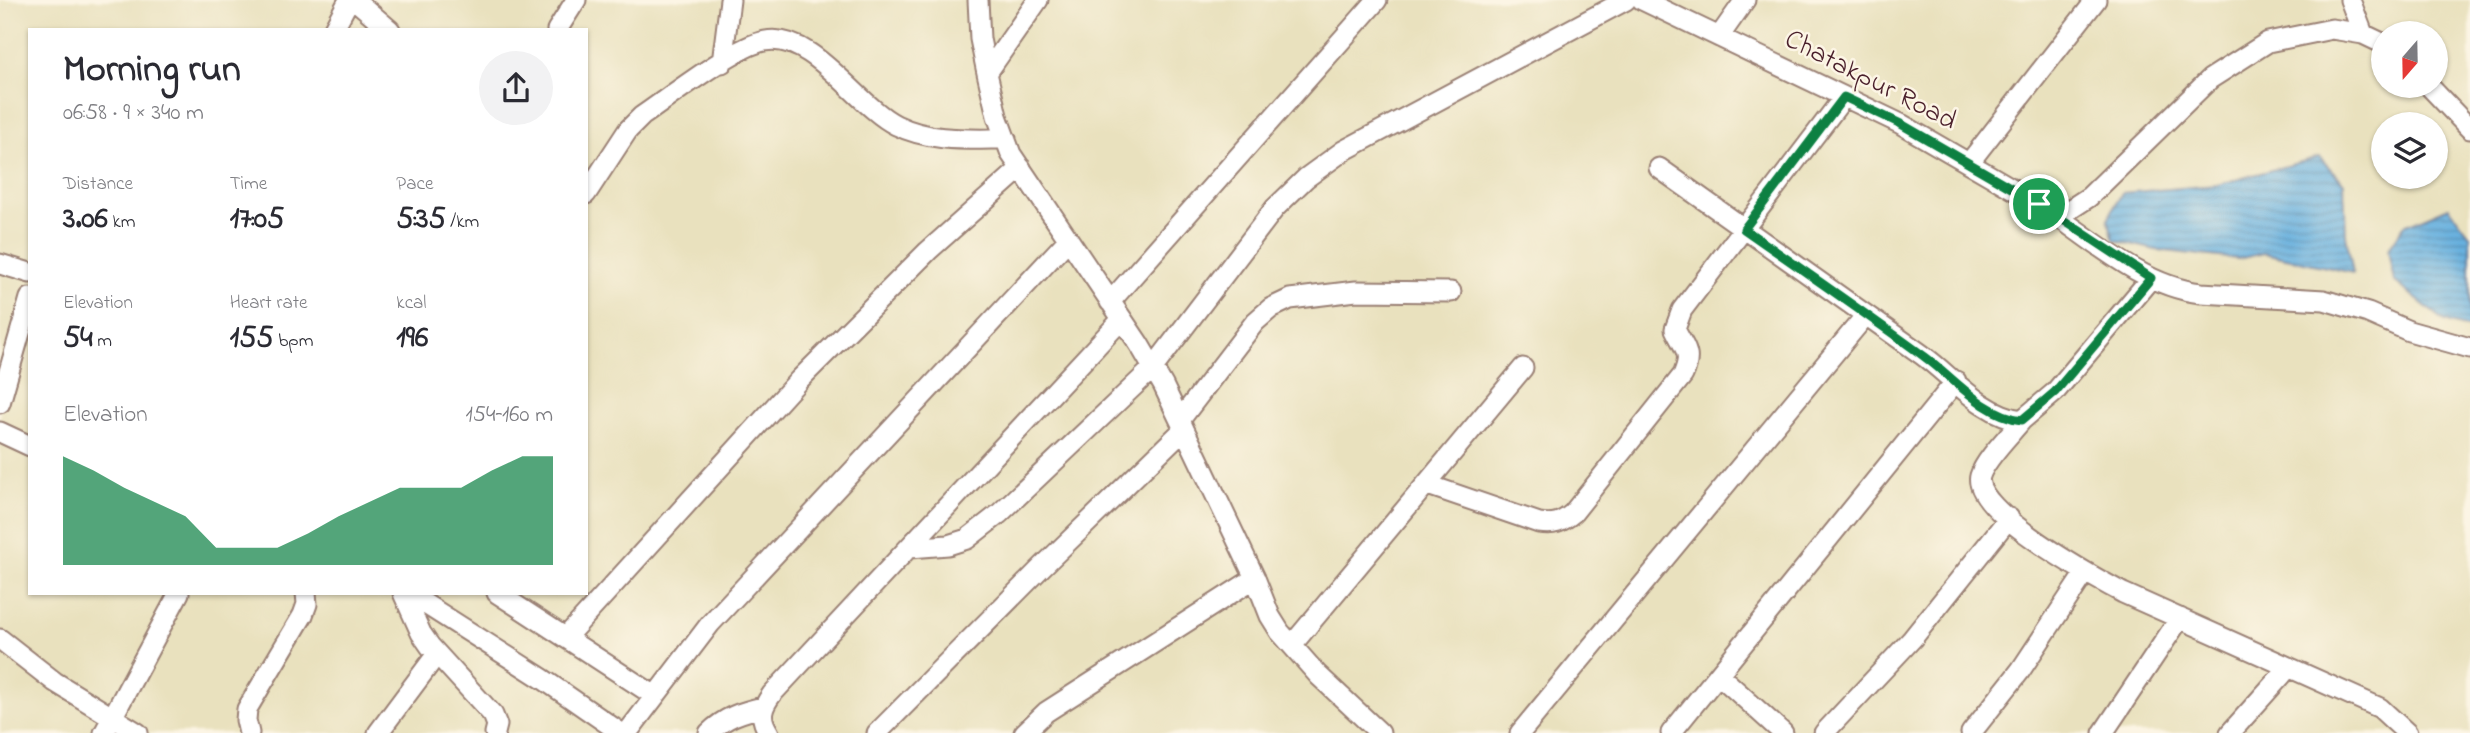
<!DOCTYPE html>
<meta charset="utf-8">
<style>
body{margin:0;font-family:"Indie Flower",sans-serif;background:#f2f2f3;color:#2b2b33;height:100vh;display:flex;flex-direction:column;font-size:26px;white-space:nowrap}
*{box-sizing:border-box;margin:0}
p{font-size:23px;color:#7c7c81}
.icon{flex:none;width:38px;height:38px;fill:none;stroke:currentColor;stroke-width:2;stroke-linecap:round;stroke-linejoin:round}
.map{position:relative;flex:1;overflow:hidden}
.details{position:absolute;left:28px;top:28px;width:560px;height:567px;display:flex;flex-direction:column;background:#fff;border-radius:0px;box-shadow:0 2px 5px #0004}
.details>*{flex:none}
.needle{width:46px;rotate:200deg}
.controls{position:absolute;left:2371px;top:21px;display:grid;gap:14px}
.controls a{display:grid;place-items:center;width:77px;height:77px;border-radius:50%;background:#fff;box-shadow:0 2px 5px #0004;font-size:35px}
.pin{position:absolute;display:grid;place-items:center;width:60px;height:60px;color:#fff;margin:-30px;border:4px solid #fff;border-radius:50%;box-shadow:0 2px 7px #0007}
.round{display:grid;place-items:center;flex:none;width:74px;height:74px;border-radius:37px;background:#f2f2f3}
.summary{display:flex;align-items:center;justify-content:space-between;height:119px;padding:0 35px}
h1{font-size:38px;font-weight:700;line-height:52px}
.metrics{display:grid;grid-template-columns:repeat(3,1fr);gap:10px;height:119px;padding:7px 35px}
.metrics div{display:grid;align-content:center}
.metrics b{font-size:30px;font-weight:700}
.metrics small{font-size:19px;font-weight:400}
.metrics p{font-size:19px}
.chart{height:196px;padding:14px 35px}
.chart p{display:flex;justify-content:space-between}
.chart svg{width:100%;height:126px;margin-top:7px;fill:#0b8043;opacity:.7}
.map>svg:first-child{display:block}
</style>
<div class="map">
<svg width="2470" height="733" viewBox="0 0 2470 733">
<defs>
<pattern id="water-rules" width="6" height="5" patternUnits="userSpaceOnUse" patternTransform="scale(1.75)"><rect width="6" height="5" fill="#67b1df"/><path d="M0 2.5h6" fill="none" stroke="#578fb5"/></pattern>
</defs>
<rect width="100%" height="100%" fill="#fcf5e5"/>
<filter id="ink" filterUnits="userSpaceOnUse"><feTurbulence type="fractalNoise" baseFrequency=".0143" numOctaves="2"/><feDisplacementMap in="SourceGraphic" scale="14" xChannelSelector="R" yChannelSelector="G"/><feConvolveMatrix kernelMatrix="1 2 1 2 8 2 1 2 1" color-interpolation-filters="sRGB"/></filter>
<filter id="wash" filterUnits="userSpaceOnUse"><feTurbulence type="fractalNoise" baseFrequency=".00686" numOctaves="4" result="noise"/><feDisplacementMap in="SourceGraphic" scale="28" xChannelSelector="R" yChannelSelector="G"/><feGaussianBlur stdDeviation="1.57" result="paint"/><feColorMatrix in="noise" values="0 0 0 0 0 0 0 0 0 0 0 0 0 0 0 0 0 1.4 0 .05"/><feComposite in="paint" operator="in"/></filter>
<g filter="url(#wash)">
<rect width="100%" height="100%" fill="#e9e1be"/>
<path fill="url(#water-rules)" stroke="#586885" stroke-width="2" d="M2319 157 2344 183 2346 235 2353 273 2264 253 2238 259 2156 250 2114 240 2108 219 2122 193 2217 185Z
M2449 207 2470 235V329L2444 321 2394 281 2388 250 2404 226Z"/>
</g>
<g filter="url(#ink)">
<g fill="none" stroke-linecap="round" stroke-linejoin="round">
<g stroke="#9a8074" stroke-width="23">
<path id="minor" d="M355 0 390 30
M978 0 980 39 987 73 997 116 1011 154 1139 344 1163 385 1255 578 1270 616 1280 632 1318 675 1380 733
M1642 0 1901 124 2039 204 2069 210 2089 197 2210 79 2268 42 2332 29 2363 34 2384 44
M2350 0 2363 34
M333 30 349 0
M557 30 576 0
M1719 37 1745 0
M722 63 730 0
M987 73 1038 0
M2429 86 2470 129
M1969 163 2096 0
M1659 168C1746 230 1834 292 1921 354 1953 377 1982 415 2022 420L2055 392 2151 278
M586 194 628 130 642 116C670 97 735 46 765 41 813 32 856 105 896 125 931 142 968 139 1006 139
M2048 210C2095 242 2143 286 2201 293L2324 300 2368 313 2409 331 2470 348
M0 264 30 273
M1110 302 1377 0
M0 403 30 298
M1180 420 1255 322 1271 308 1290 299 1356 291 1451 292
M2022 420C2011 434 1985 459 1980 476 1970 510 2097 579 2123 593L2380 708 2407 733
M0 432 30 446
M1428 485 1539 523C1554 525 1561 523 1573 513L1683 375C1693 352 1684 349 1675 329L1682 310 1844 97
M910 548 948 545 967 539 999 514 1153 368 1275 208 1306 178 1343 151 1626 0
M403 593 421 633 430 646 493 715 497 725 495 733
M408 593 543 679 621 733
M497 593 655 696
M566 637 799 380 928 251 1021 168
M0 639 55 682 138 733
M1292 645 1523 368
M1719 675 1783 733
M104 733 179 593
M249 733 246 720 247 709 303 615 307 604 306 593
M378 733 437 654
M627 733 710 624 1068 240
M709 733C725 717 741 712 763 707
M769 733C759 717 761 709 772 694L1122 319
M877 733 1042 567 1184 429
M1024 733 1046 712 1255 578
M1520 733 1866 315
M1671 733 1956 381
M1824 733 1912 639 2009 518
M1971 733 2020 671 2085 573
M2103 733 2180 618
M2230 733 2289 667"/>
</g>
<use href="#minor" stroke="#fff" stroke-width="19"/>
</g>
</g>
<g fill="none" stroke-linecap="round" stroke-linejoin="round" filter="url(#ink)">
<g stroke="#fff" stroke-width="14">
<path id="route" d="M1844 97 1901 124 2039 204 2151 278 2055 392 2022 420C1983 415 1955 379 1925 357 1865 313 1804 271 1744 229Z"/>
</g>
<use href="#route" stroke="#0b8043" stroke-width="9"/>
</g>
<g text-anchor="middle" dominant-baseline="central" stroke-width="5" stroke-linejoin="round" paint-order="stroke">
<g font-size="28" fill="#4a1f2b" stroke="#fcf5e5">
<text transform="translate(1870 81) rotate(27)">Chatakpur Road</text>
</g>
</g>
</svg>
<div class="controls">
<a><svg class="needle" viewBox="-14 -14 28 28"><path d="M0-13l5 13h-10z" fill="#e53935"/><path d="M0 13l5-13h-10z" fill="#7c7c81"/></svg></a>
<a><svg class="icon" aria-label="layers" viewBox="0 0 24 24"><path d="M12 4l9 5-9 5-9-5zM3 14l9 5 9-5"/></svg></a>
</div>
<div class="pin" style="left:2039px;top:204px;background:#1e9e55"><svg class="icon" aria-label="arrive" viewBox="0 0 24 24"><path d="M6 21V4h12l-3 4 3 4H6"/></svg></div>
<section class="details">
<div class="summary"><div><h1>Morning run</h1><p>06:58 · 9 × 340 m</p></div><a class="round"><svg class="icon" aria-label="share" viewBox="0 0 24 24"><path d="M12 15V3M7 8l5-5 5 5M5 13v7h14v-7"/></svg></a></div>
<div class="metrics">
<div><p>Distance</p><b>3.06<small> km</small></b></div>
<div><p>Time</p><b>17:05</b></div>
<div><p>Pace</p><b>5:35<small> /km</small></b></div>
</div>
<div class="metrics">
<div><p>Elevation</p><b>54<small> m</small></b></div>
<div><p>Heart rate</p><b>155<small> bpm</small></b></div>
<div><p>kcal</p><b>196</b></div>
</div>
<div class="chart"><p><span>Elevation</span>154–160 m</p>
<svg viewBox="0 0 160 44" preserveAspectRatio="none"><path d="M0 44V6L10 11L20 17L30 22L40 27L50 38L60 38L70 38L80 33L90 27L100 22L110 17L120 17L130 17L140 11L150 6L160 6V44z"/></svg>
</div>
</section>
</div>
